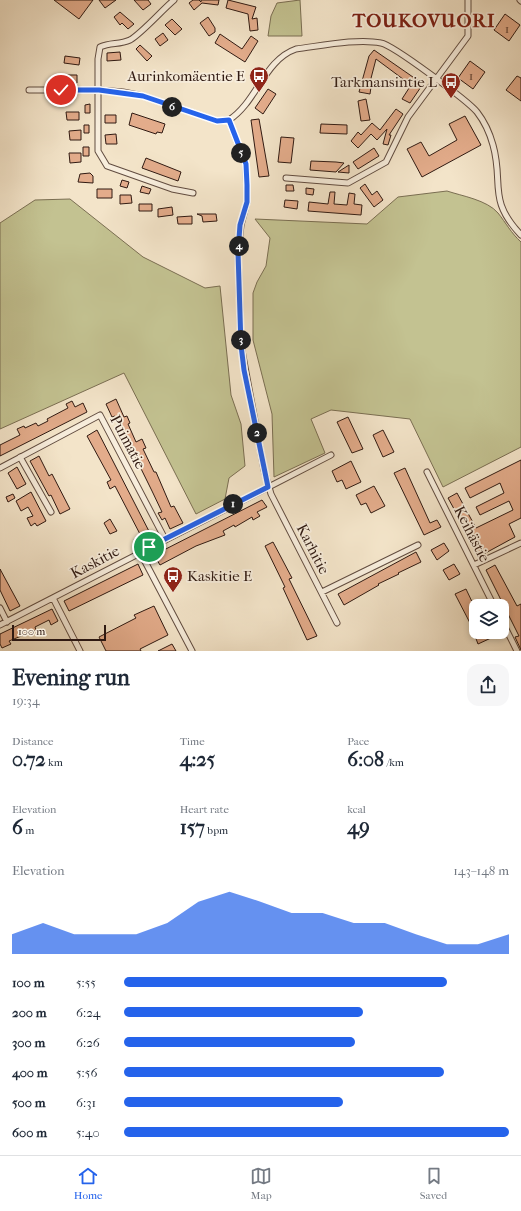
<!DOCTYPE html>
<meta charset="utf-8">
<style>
body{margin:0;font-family:"IM FELL French Canon",serif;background:#f6f6f7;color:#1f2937;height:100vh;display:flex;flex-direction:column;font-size:15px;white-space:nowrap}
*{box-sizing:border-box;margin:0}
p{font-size:13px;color:#747a83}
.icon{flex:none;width:22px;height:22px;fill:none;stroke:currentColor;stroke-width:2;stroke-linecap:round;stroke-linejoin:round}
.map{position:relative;height:651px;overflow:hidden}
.sheet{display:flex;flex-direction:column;background:#fff;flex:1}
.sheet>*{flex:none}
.tools{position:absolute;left:469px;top:599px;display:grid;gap:8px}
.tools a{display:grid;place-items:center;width:40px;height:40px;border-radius:8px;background:#fff;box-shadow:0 2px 6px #0003;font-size:20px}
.scale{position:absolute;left:12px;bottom:10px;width:94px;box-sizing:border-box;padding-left:4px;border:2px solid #301a12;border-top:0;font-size:11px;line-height:14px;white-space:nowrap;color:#301a12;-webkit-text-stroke:3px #f7eddc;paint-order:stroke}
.pin{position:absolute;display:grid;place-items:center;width:34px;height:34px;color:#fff;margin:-17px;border:2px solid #fff;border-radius:50%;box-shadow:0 1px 4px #0007}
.km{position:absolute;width:20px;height:20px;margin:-10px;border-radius:50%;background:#222;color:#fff;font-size:11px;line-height:20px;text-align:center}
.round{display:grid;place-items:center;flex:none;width:42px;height:42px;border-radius:12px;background:#f6f6f7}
.overview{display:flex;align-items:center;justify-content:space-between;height:68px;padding:0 12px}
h1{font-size:22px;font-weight:700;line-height:30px}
.figures{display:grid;grid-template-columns:repeat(3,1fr);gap:6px;height:68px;padding:4px 12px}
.figures div{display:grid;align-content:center}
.figures b{font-size:20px;font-weight:700}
.figures small{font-size:11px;font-weight:400}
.figures p{font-size:11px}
.chart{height:112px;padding:8px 12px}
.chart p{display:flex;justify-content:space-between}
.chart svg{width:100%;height:72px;margin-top:4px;fill:#2563eb;opacity:.7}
ul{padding:0 12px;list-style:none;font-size:13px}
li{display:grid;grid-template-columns:64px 48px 1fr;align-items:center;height:30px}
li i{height:10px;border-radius:5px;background:#2563eb}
.tab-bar{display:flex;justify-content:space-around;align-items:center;height:56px;border-top:1px solid #e0e1e3;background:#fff;font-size:11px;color:#747a83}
.tab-bar a{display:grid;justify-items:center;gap:2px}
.tab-bar .active{color:#2563eb}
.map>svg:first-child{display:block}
</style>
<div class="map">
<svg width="521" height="651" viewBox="0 0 521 651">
<rect width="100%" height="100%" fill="#f3e4c9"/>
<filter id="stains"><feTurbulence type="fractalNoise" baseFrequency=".005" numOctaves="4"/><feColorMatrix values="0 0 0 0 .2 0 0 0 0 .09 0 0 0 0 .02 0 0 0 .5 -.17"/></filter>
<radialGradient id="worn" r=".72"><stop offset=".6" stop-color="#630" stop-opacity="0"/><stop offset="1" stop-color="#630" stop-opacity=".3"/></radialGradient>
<path fill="#c3c291" stroke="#7a6e52" d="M300 0 302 36H268L271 16 277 3Z
M447 191C462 196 487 200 498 213 506 223 511 233 521 242V447L443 487 410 419 331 410 311 419 325 453 274 477 272 414 253 340V293L257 282 266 266 270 238 255 219 367 224 398 197Z
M70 199 143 257 205 288 220 286 231 395 241 424 245 466 229 478 225 499 196 514 124 373 0 429V223L35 200Z"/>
<path fill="#e3ac8b" stroke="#301a12" d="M54 0H93L79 19Z
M99 0H116L105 8Z
M134 0H148L151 4 143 10Z
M193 0H199L201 2V0H219L218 5 202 3 194 10 189 3Z
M228 0 256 7 252 19 257 18 258 30 250 31 248 14 226 8Z
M120 12 134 24 128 29 122 23 120 25 114 17Z
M505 14 520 25 509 41 494 30Z
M208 17 215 28V32L209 36 200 23Z
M172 19 182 29 175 35 165 25Z
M163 33 168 40 160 46 155 39Z
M220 34 242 49 251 36 258 41 245 62 215 43Z
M140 45 152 56 147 61 136 49Z
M374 50 423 84 410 103 402 99 411 85 376 59 369 86 371 87 370 94 359 92 369 56Z
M120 52 121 60 107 61V53Z
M65 56 80 58 79 65 64 63Z
M470 61 485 72 473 89 458 78Z
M66 75H77V83H65Z
M517 76 521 78V101L506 90Z
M268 89 276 94 263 114 255 108Z
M366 99 370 120 361 121 358 101Z
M90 104V113H85V105Z
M396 109 403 114 389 135H391L388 145 383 144 387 129 377 140 371 134 358 148 351 141 358 132 361 135 372 123 380 130Z
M66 112H79V120H67Z
M132 113 165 124 162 133 157 132 156 134 129 125Z
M105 115H116V123H105Z
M465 116 481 145 422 177 407 149 421 142 429 156 457 140 449 124Z
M259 119 269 176 259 177 251 120Z
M321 124 347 125V134L320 133Z
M84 125H89V133H84Z
M81 130V140H70L69 131Z
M116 134 117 144H106L105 135Z
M281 137 294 138 291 163 278 162Z
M83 147H89V156H83Z
M374 148 379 156 358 169 353 162Z
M69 153H81V162L70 163Z
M146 158 181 172 178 181 142 168Z
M311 161 336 162 344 163 336 172 310 170Z
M349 165V173L338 172Z
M90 173 93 176V183L78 182 80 174Z
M122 180 129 182 127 188 120 186Z
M365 184 372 195 377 191 383 200 374 207 360 188Z
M286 185H293L294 191H286Z
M142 186 151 189 149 194 140 192Z
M306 188 314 189 313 195 306 194Z
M97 189H112V198H97Z
M330 192H335L334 204 347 205 349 193 355 194 354 204 362 205 361 215 308 211 309 202 328 204Z
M120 195H131L132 203 120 204Z
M285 200 298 201 297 209 284 207Z
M139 204H152V211H139Z
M172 207 173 215 158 217V209Z
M197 214H216L217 221 203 222 202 216Z
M192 216V224H178L177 217Z
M116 399 124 417 127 416 130 423 128 424 136 442 142 439 146 448 143 449 154 472H156L171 507 174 506 183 523 170 529 165 518 162 520 158 513 162 512 152 491 115 416 112 417 106 404Z
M72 401 75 407 83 403 87 412 0 456V445L20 435 17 429 24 426 25 428 36 423 38 426 48 421 47 419 68 408 66 404Z
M348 417 363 449 352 453 337 422Z
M97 430 153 539 138 546 134 539 141 536 115 486 110 489 107 482 111 480 87 436Z
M383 430 394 452 383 457 373 435Z
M39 456 49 476 52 474 70 509 60 514 51 495 49 496 30 461Z
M521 460V518L509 524 515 537 480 556 448 498 457 493 476 528 513 510 509 501 480 515 476 507 504 493 500 483 470 498 465 488Z
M351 461 361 482 346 489 342 480 337 482 332 471Z
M17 467 26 484 17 489 8 473Z
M405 468 430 523 437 520 441 527 424 535 394 473Z
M374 486 385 506 371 513 366 503 361 505 356 495Z
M31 492 46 521 37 526 35 523 31 526 27 518 33 516 28 507 21 511 16 501Z
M13 494 15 498 8 502 6 497Z
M262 500 267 507 257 512 260 516 253 520 252 517 235 527 234 525 223 531 225 535 196 546 160 565 154 555Z
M110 519 117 531 110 534 104 523Z
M273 542 292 578 289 579 317 636 307 640 283 588 285 587 265 546Z
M444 543 449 551 437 560 431 550Z
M416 552 421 562 398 573 399 574 378 584 379 585 344 605 338 594Z
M138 564 143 575 69 611 64 601Z
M454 564 460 574 449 580 443 570Z
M495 565 517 606 521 604V650L515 637 519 636 486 570Z
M0 569 20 606 10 611 0 590Z
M466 589 475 608 476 607V620L470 623 455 594Z
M154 606 168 635 140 649 141 651H106L99 637 136 618 134 615Z
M52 609 58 621 51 625 49 620 35 627 36 630 9 641 11 644 2 648 0 644V634Z
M484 632H488L491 638 478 644 475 636Z
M172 644 176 651H158Z"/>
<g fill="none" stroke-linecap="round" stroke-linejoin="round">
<g stroke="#614c40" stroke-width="7">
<path id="street" d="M174 0C162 10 142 33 130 40 119 45 111 42 100 47L98 59V151L107 166 172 189 193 193
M520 0 521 1
M29 90H99L123 92 143 96 217 121 229 120C257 102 264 60 296 49 320 46 358 38 381 43 393 45 468 101 477 112 484 121 490 134 493 145 504 184 487 199 521 235
M229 120 246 165 247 202 241 225 238 252 241 345 264 470 271 494 337 623
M286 178 348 183 386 162 408 117 468 36V0
M20 457 51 512
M0 468 100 415 165 539
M427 472 494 606
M140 552 192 651
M474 565 521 543
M322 592 418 545
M53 598 80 651
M0 608 7 622
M502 621 517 651
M0 625 331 455"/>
</g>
<use href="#street" stroke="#f7eddc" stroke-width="5"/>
</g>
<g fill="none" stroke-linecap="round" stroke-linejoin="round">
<g stroke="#fff" stroke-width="8">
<path id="route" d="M61 90H99L143 96 217 121 229 120 246 164 247 185V202L240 225 238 252 241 345 244 370 268 487 149 547"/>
</g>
<use href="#route" stroke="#2563eb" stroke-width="5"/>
</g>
<defs>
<g id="bus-pin" transform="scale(1)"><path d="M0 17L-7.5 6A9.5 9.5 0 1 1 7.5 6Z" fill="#8f2418" stroke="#f7eddc"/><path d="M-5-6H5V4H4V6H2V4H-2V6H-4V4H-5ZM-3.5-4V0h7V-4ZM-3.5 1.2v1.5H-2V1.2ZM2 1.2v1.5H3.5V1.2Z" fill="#fff"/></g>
</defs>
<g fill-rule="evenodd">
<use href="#bus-pin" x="259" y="76"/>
<use href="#bus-pin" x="451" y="82"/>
<use href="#bus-pin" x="173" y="576"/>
</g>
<g text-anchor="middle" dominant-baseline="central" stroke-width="3.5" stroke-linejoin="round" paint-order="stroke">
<g font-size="13" fill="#5d3e30">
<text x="507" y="28">1</text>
<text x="471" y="75">1</text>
</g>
<g font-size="15" fill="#301a12" stroke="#f7eddc" text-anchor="end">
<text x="245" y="76">Aurinkomäentie E</text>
<text x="437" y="82">Tarkmansintie L</text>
<text x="187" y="576" text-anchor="start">Kaskitie E</text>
</g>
<g font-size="15" fill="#301a12" stroke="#f7eddc">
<text transform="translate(128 442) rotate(62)">Puimatie</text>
<text transform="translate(472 534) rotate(63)">Keihästie</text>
<text transform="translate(313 549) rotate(63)">Karhitie</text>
<text transform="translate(95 562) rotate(-28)">Kaskitie</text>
</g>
<g font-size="19" font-weight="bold" letter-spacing="1" fill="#7a1f14" stroke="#f7eddc">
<text x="424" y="21">TOUKOVUORI</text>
</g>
</g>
<rect width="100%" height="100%" filter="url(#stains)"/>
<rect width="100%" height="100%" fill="url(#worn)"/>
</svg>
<div class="tools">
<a><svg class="icon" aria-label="layers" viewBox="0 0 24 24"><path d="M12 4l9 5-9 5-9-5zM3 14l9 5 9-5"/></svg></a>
</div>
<div class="scale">100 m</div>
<div class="pin" style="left:149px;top:547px;background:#1e9e55"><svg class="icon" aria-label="arrive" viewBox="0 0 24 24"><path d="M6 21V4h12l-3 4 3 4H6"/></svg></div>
<div class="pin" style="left:61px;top:90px;background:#d93025"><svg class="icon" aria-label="check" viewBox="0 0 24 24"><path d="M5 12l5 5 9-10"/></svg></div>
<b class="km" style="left:233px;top:504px">1</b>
<b class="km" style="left:257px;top:433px">2</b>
<b class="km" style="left:241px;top:340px">3</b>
<b class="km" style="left:239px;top:246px">4</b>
<b class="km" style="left:241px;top:153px">5</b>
<b class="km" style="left:172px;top:107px">6</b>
</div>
<section class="sheet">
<div class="overview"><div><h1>Evening run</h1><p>19:34</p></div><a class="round"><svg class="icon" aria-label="share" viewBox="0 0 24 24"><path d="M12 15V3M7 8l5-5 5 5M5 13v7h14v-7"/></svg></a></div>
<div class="figures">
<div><p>Distance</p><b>0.72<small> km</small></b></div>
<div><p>Time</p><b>4:25</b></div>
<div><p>Pace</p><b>6:08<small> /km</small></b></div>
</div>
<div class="figures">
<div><p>Elevation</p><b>6<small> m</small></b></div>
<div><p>Heart rate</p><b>157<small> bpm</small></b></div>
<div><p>kcal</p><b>49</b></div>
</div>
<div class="chart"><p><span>Elevation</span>143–148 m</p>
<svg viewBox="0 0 160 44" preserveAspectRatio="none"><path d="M0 44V32L10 25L20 32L30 32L40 32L50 25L60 12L70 6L80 12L90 19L100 19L110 25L120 25L130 32L140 38L150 38L160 32V44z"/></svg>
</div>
<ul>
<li><b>100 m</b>5:55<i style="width:84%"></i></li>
<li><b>200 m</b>6:24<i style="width:62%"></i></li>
<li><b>300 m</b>6:26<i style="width:60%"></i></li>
<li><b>400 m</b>5:56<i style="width:83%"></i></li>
<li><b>500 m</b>6:31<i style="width:57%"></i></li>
<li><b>600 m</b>5:40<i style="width:100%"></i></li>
</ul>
</section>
<nav class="tab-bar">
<a class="active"><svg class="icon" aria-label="home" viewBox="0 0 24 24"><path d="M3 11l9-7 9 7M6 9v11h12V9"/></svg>Home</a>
<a><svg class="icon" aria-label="map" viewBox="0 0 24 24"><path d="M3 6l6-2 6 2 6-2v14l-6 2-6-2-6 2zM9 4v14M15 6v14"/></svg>Map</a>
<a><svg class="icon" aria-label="saved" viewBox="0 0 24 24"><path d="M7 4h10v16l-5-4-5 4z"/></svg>Saved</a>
</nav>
